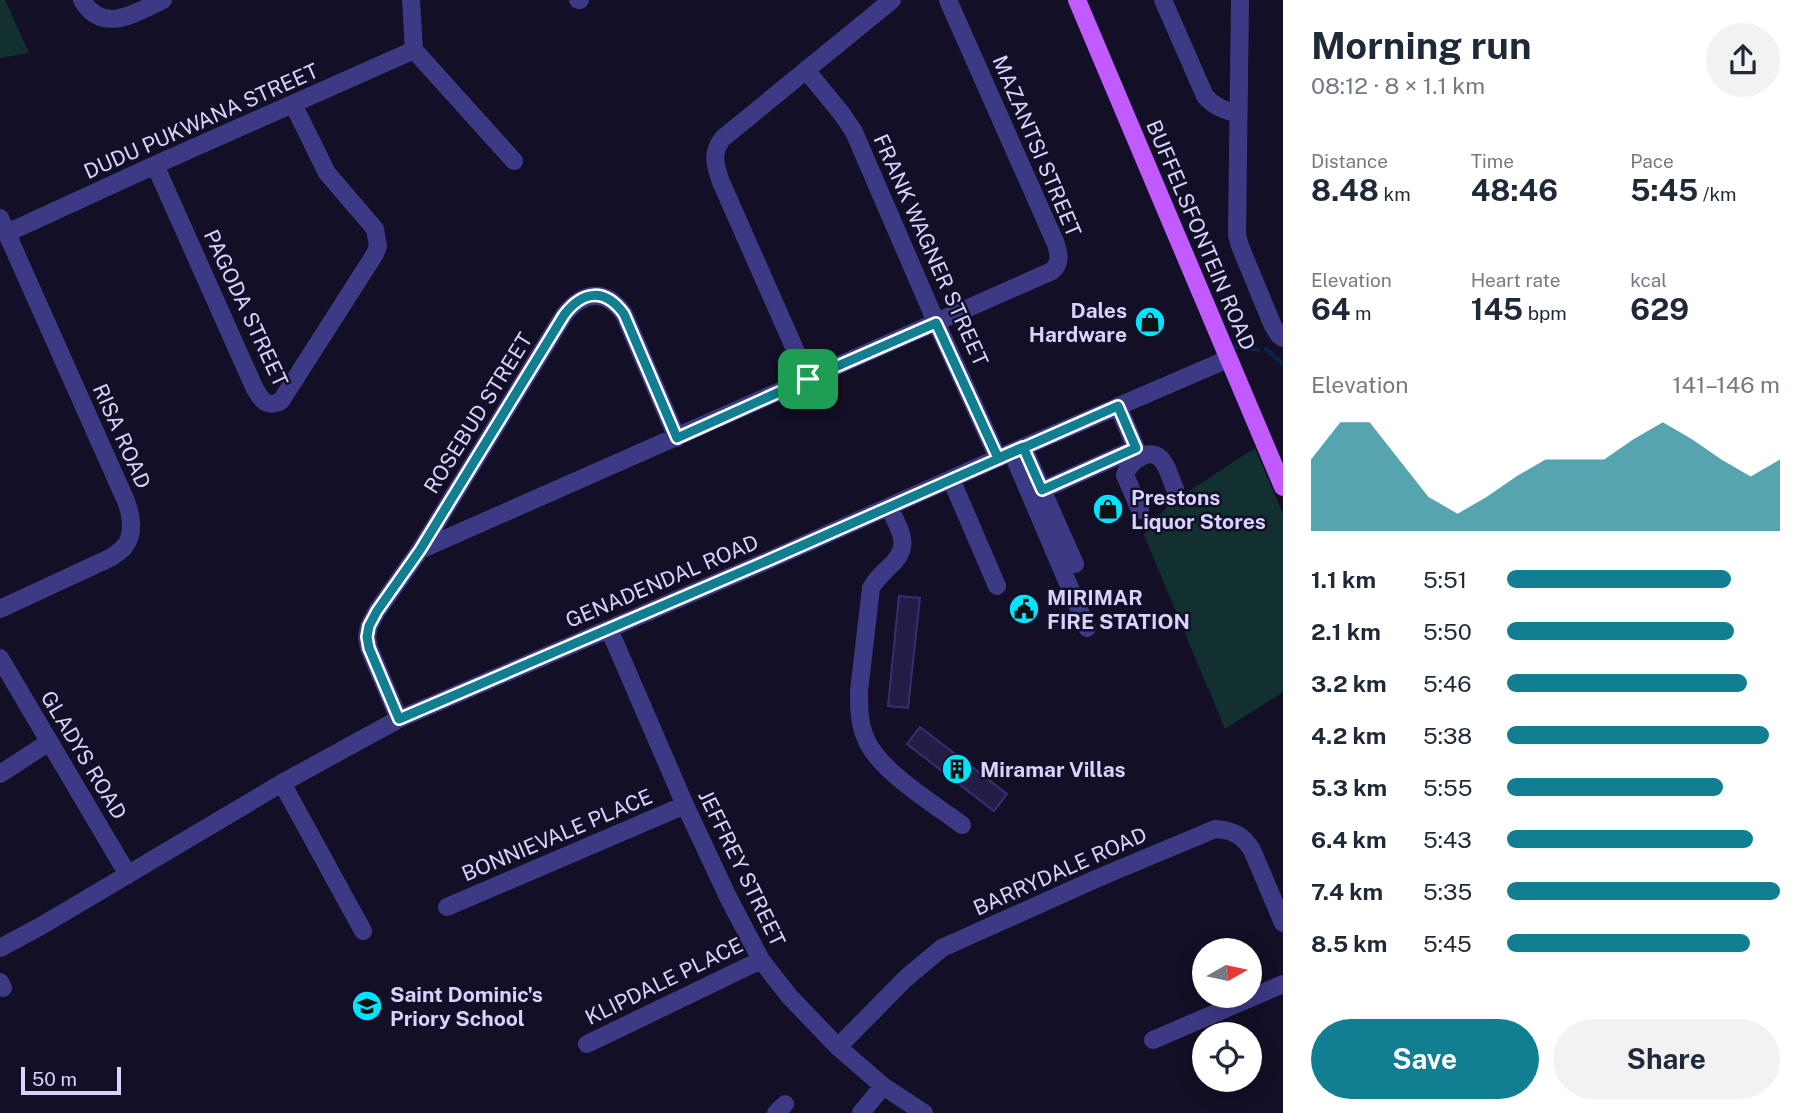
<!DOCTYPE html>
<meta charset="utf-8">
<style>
body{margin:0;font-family:"Public Sans",sans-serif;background:#f2f2f3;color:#1f2937;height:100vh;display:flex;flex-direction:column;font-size:26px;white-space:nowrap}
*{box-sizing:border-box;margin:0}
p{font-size:23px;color:#747a83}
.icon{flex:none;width:38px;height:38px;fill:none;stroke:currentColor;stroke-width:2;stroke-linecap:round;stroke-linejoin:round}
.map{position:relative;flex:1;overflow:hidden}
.panel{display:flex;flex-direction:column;background:#fff;width:525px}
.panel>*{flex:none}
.needle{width:46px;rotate:81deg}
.controls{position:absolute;left:1192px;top:938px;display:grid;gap:14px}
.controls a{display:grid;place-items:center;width:70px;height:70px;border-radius:50%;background:#fff;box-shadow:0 4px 18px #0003;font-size:35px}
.scale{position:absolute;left:21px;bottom:18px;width:100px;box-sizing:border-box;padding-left:7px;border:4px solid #d9d4ff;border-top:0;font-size:19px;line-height:24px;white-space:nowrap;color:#d9d4ff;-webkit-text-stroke:5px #130f26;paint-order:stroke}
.pin{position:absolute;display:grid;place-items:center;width:60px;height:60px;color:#fff;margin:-30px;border-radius:14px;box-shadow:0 4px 10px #0006}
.round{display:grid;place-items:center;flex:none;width:74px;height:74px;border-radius:37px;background:#f2f2f3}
.headline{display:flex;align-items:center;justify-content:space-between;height:119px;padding:0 28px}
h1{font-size:38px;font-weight:700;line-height:52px}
.stats{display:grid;grid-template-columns:repeat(3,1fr);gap:10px;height:119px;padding:7px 28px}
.stats div{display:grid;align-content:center}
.stats b{font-size:30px;font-weight:700}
.stats small{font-size:19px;font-weight:400}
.stats p{font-size:19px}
.chart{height:196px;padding:14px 28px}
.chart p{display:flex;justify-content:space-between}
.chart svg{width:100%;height:126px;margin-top:7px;fill:#117e91;opacity:.7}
.primary-button{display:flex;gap:14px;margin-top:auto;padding:14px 28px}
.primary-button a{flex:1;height:80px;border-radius:42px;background:#117e91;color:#fff;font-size:28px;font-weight:700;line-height:80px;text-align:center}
.primary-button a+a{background:#f2f2f3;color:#1f2937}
ul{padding:0 28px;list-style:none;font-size:23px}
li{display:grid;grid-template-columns:112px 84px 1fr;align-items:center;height:52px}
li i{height:18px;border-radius:9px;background:#117e91}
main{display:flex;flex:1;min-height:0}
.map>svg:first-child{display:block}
</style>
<main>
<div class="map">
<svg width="1283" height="1113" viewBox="0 0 1283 1113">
<rect width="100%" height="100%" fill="#130f26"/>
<path fill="#12302f" d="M0 0H5L29 53 0 58Z
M1255 448 1283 514V692L1225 729 1144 535 1169 504Z"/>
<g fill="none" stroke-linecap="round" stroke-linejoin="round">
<path stroke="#0c2248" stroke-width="4.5" d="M1236 347 1258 350
M1266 349 1283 364"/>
</g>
<path fill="#241b47" stroke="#3b2d73" stroke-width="2" d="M899 596 920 598 908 708 888 706Z
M920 727 1007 794 994 811 907 744Z"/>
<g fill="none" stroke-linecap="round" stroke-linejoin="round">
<path stroke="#3d3a85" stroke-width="18" d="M82 0C103 35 135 13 163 0
M411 0 414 50 514 161
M578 0H580
M1163 0 1205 96C1214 107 1225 110 1238 114
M1240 0 1237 235 1240 246 1273 326 1279 335 1283 338
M806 70 842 114 854 132 936 322 998 458
M155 165 255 389C262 401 267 408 281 401L375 254 378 246 375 229 327 173 293 104
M0 218 126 501C131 515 135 532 125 546 122 550 116 554 112 557L0 609
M7 233 155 165 414 50
M808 379 721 182C715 165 711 153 723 138L892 0
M1118 406 1140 458
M1023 447 1075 564
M1012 452 1087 628
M951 479 997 586
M1042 490 1136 448
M889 507C900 531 913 546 889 567 882 574 876 579 871 588L859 691C859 707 859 724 866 739 878 770 934 804 962 825
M1140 510 1125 475C1129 463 1147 447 1160 458 1167 464 1171 480 1175 489
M420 550 1052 271C1061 263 1059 255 1056 244L948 0
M609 629 685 805 728 897 761 960 789 996 838 1047 883 1086 924 1113
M0 658 128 875
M399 719 369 648 367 637 369 626 377 611 420 550 564 315C583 291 606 288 624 314L677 438
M0 774 49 742
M282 783 363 931
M447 907 685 805
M0 948 41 926 282 783 399 719 769 560 998 458 1228 359
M0 982 3 988
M1153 1040 1283 984
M587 1044 761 960
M838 1047 906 978 942 948 1098 878 1215 829C1232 830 1243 835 1252 850L1283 923
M776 1113 785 1104
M861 1113 883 1086"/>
<path stroke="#c25bff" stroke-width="18" d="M1077 0 1283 487"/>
</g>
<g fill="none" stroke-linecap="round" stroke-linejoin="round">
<g stroke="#fff" stroke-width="14">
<path id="route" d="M808 379 677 438 624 314C605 288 583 290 564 315L420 550 377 611 369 626 367 637 369 648 399 719 769 560 1118 406 1136 448 1042 490 1023 447 998 458 936 323 808 379"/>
</g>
<use href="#route" stroke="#117e91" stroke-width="9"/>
</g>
<defs>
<g id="shop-disc" transform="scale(1.575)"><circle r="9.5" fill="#00e5ff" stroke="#130f26"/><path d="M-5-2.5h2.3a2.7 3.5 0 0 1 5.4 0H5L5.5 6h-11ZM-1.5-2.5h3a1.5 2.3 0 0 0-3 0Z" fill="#111"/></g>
<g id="civic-disc" transform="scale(1.575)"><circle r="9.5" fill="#00e5ff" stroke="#130f26"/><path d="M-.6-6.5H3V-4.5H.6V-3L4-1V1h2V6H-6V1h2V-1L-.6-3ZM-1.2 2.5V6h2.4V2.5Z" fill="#111"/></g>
<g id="building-disc" transform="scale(1.575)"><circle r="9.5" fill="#00e5ff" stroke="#130f26"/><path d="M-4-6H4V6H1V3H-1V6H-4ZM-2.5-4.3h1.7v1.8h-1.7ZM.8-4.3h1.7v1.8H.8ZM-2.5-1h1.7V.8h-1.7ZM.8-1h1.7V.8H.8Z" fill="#111"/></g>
<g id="school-disc" transform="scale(1.575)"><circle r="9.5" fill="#00e5ff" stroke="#130f26"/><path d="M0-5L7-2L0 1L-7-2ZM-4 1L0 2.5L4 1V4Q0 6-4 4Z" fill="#111"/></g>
</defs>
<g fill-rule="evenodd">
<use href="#shop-disc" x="1150" y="322"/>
<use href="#shop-disc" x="1108" y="509"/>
<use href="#civic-disc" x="1024" y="609"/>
<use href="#building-disc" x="957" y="769"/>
<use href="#school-disc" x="367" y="1006"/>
</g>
<g text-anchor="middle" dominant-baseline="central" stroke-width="5" stroke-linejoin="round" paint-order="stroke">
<g font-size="21" fill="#d9d4ff" stroke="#130f26">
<text transform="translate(201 121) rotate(-24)">DUDU PUKWANA STREET</text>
<text transform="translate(1037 146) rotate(67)">MAZANTSI STREET</text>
<text transform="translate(1201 235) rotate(67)">BUFFELSFONTEIN ROAD</text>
<text transform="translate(931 250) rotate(66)">FRANK WAGNER STREET</text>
<text transform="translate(246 308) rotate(65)">PAGODA STREET</text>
<text transform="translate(478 413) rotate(-58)">ROSEBUD STREET</text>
<text transform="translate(122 436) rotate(66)">RISA ROAD</text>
<text transform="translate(662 581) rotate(-23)">GENADENDAL ROAD</text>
<text transform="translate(84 755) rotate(59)">GLADYS ROAD</text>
<text transform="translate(557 835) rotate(-23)">BONNIEVALE PLACE</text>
<text transform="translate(742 868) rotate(64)">JEFFREY STREET</text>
<text transform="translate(1060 871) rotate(-24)">BARRYDALE ROAD</text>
<text transform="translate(664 981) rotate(-26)">KLIPDALE PLACE</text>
</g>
<g font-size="21" font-weight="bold" fill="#d9d4ff" stroke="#130f26" text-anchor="start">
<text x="1127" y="310" text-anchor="end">Dales<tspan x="1127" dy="24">Hardware</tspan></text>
<text x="1131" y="497">Prestons<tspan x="1131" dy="24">Liquor Stores</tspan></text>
<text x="1047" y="597">MIRIMAR<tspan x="1047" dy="24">FIRE STATION</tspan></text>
<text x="980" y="769">Miramar Villas</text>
<text x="390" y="994">Saint Dominic's<tspan x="390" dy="24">Priory School</tspan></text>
</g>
</g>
</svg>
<div class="controls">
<a><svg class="needle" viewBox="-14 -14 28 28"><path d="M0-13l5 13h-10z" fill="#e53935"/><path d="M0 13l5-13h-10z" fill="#747a83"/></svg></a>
<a><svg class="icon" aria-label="locate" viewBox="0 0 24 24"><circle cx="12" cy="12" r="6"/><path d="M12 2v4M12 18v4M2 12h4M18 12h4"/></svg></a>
</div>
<div class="scale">50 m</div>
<div class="pin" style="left:808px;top:379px;background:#1e9e55"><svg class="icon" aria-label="arrive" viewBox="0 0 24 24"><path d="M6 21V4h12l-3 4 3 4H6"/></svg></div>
</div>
<section class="panel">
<div class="headline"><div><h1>Morning run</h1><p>08:12 · 8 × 1.1 km</p></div><a class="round"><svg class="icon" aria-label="share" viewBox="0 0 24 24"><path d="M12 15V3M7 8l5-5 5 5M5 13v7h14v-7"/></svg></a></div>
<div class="stats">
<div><p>Distance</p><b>8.48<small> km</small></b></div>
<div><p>Time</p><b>48:46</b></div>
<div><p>Pace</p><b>5:45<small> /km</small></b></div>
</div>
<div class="stats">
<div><p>Elevation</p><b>64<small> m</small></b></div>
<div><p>Heart rate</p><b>145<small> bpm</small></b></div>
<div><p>kcal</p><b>629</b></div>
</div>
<div class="chart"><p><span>Elevation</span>141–146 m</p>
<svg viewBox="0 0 160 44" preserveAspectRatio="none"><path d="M0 44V19L10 6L20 6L30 19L40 32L50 38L60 32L70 25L80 19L90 19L100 19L110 12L120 6L130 12L140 19L150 25L160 19V44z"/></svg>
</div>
<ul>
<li><b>1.1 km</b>5:51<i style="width:82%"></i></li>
<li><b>2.1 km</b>5:50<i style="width:83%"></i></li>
<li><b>3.2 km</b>5:46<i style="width:88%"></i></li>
<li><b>4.2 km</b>5:38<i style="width:96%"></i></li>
<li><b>5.3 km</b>5:55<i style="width:79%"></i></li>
<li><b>6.4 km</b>5:43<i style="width:90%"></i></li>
<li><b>7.4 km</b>5:35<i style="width:100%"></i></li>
<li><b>8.5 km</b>5:45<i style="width:89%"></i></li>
</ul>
<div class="primary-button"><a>Save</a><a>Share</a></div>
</section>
</main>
